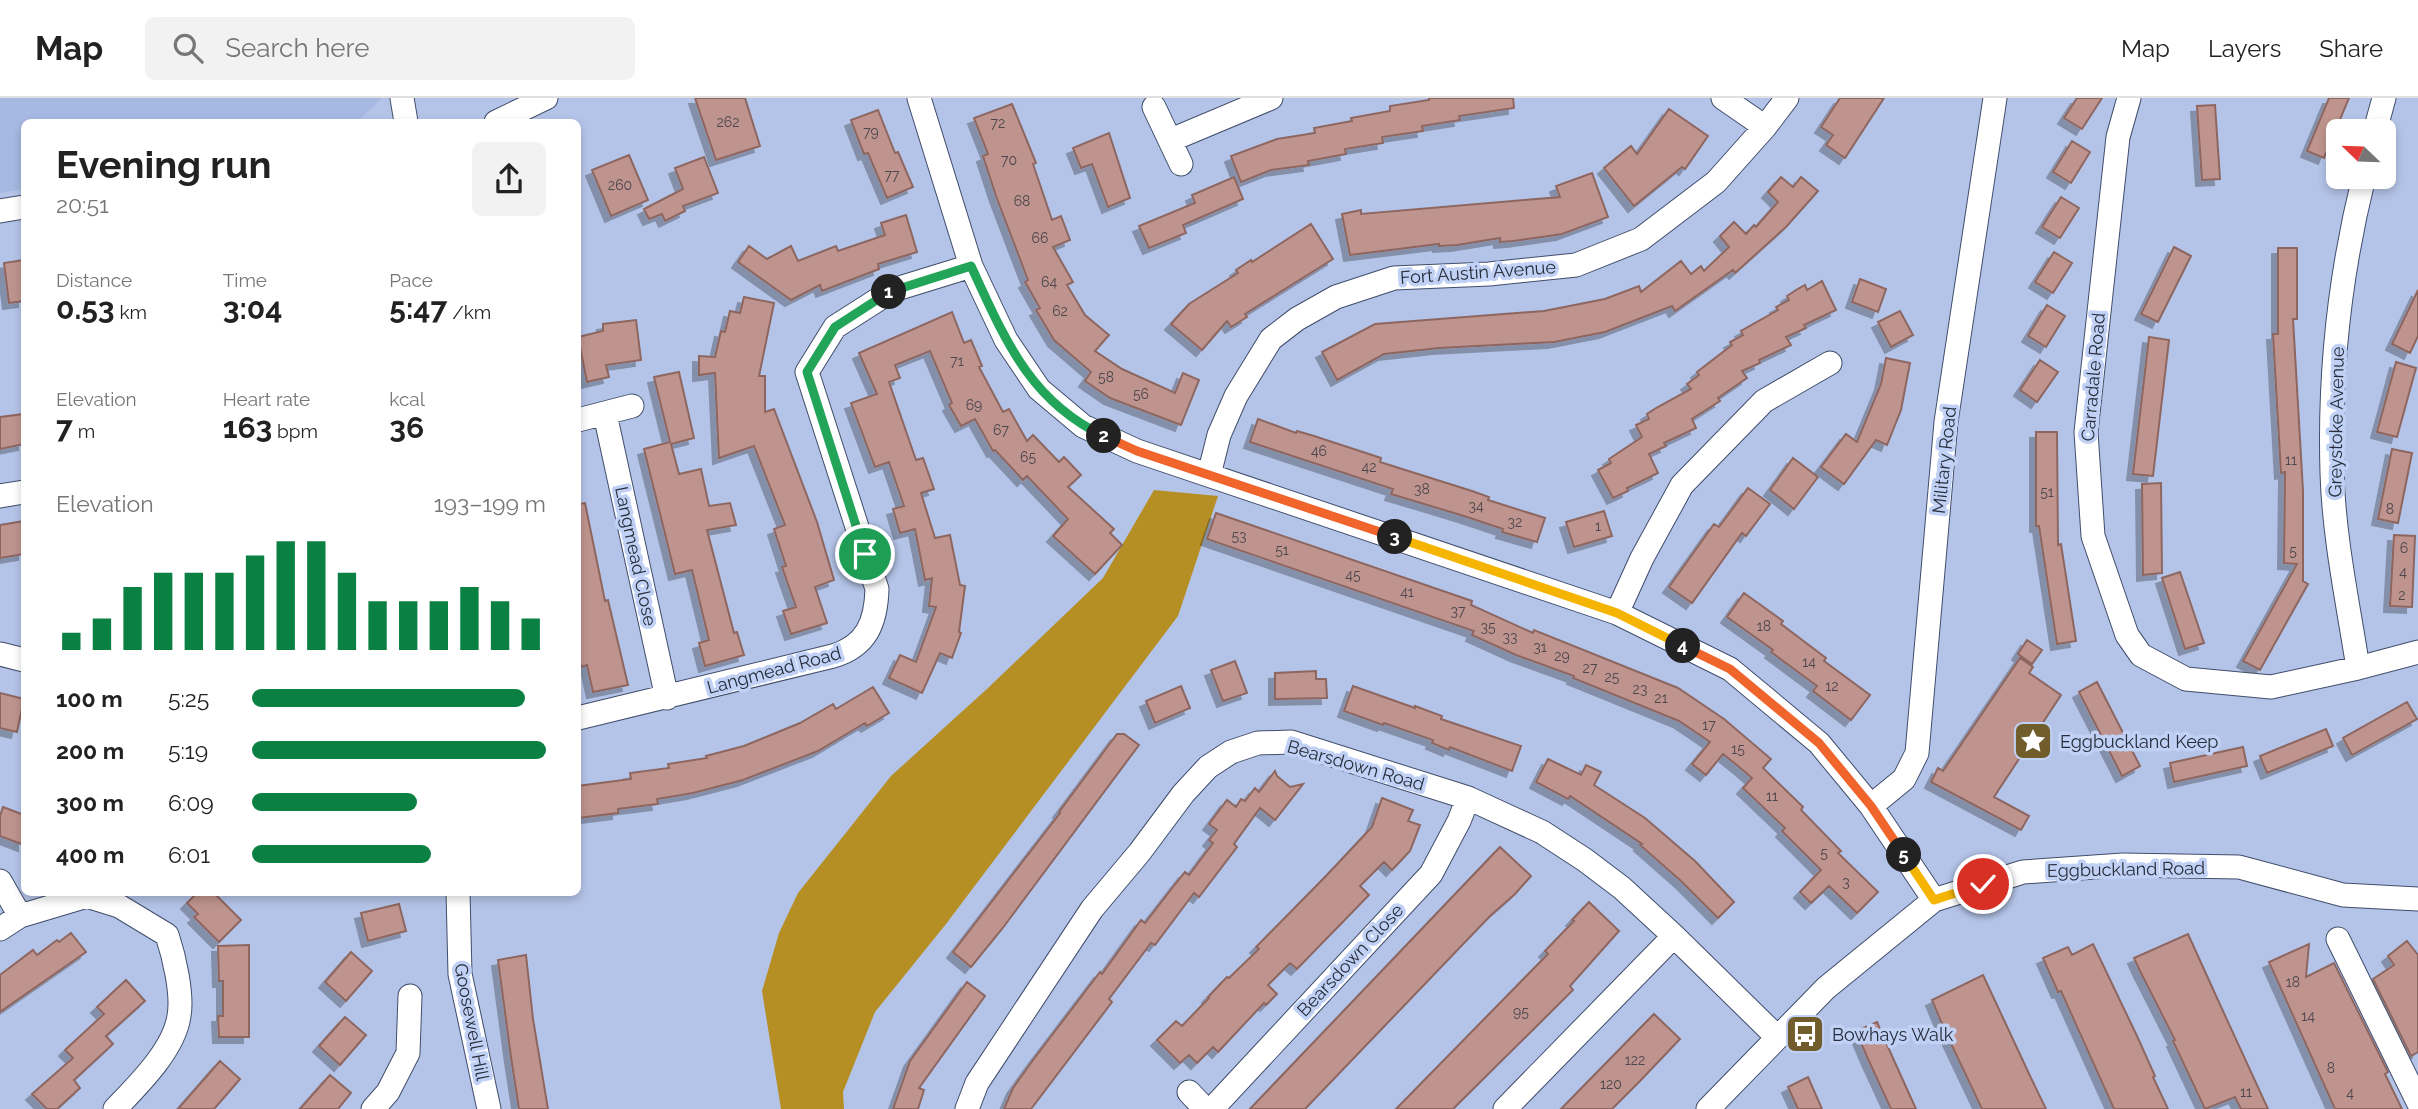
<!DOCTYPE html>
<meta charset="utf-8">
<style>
body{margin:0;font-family:Raleway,sans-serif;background:#f2f2f2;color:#222;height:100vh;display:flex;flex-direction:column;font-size:26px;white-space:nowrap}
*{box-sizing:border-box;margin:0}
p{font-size:23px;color:#767676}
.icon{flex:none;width:38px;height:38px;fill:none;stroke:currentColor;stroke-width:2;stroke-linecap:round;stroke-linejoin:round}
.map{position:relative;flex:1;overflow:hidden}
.side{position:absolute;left:21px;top:21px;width:560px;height:777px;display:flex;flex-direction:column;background:#fff;border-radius:10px;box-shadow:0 4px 10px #0003}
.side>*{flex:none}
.needle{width:46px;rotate:293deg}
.controls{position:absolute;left:2326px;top:21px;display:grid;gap:14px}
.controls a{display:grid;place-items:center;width:70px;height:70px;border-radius:10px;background:#fff;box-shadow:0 4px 10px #0003;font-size:35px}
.pin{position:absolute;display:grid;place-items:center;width:60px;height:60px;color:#fff;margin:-30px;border:4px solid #fff;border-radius:50%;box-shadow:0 2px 7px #0007}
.km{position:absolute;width:35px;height:35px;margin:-18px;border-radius:50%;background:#222;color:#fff;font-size:19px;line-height:35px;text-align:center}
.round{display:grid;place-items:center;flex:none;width:74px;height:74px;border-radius:10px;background:#f2f2f2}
.overview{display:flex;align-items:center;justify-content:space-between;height:119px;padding:0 35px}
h1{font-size:38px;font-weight:700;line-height:52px}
.figures{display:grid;grid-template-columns:repeat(3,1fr);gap:10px;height:119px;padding:7px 35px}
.figures div{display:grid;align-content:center}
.figures b{font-size:30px;font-weight:700}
.figures small{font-size:19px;font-weight:400}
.figures p{font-size:19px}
.chart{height:196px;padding:14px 35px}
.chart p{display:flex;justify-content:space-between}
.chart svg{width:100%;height:126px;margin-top:7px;stroke:#0b8043;stroke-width:6}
ul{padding:0 35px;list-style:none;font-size:23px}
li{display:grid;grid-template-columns:112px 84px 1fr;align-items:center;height:52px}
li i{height:18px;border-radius:9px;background:#0b8043}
header{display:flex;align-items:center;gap:42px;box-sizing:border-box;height:98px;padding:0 35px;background:#fff;border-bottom:2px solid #e0e0e0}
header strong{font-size:33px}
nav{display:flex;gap:38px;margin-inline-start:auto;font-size:24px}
.search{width:490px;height:63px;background:#f2f2f2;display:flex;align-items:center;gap:18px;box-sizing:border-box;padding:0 24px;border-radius:10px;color:#767676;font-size:26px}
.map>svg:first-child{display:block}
</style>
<header>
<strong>Map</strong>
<div class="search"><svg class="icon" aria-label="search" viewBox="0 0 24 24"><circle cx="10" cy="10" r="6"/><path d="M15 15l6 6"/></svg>Search here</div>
<nav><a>Map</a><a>Layers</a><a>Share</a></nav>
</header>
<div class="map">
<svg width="2418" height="1011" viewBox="0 0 2418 1011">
<defs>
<filter id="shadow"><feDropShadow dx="-6" dy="6" stdDeviation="0" flood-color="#0004"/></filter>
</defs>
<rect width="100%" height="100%" fill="#b4c4e8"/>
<path fill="#a6b9e2" d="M0 0H381V1L357 24H24V91L0 95Z"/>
<path fill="#b58e24" d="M1154 392 1218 398 1178 518 946 826 875 914 843 994 844 1011H781L762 893 779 835 798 795 891 678 988 590 1103 480Z"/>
<path fill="#bf948e" stroke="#8e6661" stroke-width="2" filter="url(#shadow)" d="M695 0H745L760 48 716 62Z
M1429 0H1513L1514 10 1459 18 1460 22 1422 28 1423 33 1382 39 1383 45 1345 51 1346 56 1308 63 1309 67 1271 72 1241 84 1231 58 1277 41 1315 35 1314 30 1352 23 1351 20 1390 13V8L1429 2Z
M1840 0H1884L1845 60 1826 47 1833 37 1821 29Z
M2077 0H2102L2082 31 2064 20Z
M2329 0H2349L2324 60 2307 53Z
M1012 6 1036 65 1033 66 1052 122 1061 118 1070 142 1053 149 1073 184 1067 187 1085 217 1109 237 1095 253 1122 271 1175 295 1183 275 1199 282 1181 327 1110 300 1085 283 1091 274 1054 242 1036 212 1040 210 1025 184 1028 182 996 98 983 58 988 56 974 20Z
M2215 7 2220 81 2202 82 2197 8Z
M1669 11 1708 38 1685 71 1682 69 1634 108 1604 70 1631 48 1637 56Z
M878 12 895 55 898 54 913 89 887 100 868 55 864 56 851 22Z
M1109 35 1130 100 1108 109 1092 66 1081 70 1073 50Z
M2072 43 2090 54 2071 85 2053 74Z
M629 57 648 102 611 118 592 72Z
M704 59 718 95 683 108 685 113 665 123 662 116 649 121 644 111 683 91 675 70Z
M1592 75 1608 119 1562 136 1513 143 1500 144V140L1457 147 1439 148V146L1350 157 1342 116 1361 112V116L1560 99 1556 88Z
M1234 79 1243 101 1183 127 1186 135 1149 150 1139 128 1195 105 1192 97Z
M1781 79 1793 89 1801 79 1818 93 1786 129 1735 175 1733 172 1675 213 1672 208 1605 234 1554 244 1439 250 1384 256 1337 282 1322 254 1375 226 1544 213 1605 201 1639 188 1641 194 1681 163 1691 176 1701 168 1704 173 1729 149 1720 138 1734 124 1746 136 1754 127 1756 129 1778 104 1768 94Z
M2061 99 2079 110 2060 140 2042 129Z
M906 117 917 154 878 166 879 171 822 193 820 187 791 202 738 164 749 148 767 161 791 148 798 163 836 148 838 153 885 137 881 125Z
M1311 126 1333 161 1245 216 1247 219 1231 229 1227 223 1202 252 1171 226 1189 206 1238 175 1236 172 1251 162 1252 164Z
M2174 149 2191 158 2158 224 2141 216Z
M2278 150H2297V221H2293L2303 393V483L2308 486 2260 572 2243 563 2297 466 2284 465 2285 374 2281 375 2273 236H2278Z
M2054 154 2072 165 2053 195 2035 184Z
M24 162V203L9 205 4 165Z
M1860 181 1886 191 1878 214 1852 204Z
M1822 183 1836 212 1804 227 1806 230 1786 239 1791 247 1759 262 1760 265 1742 273 1747 280 1718 300 1720 303 1692 321 1696 330 1664 345 1666 348 1649 356 1658 375 1627 390 1628 393 1613 400 1598 372 1611 365 1609 361 1642 339 1636 327 1649 321 1647 316 1656 310 1691 291 1687 286 1699 277 1697 274 1732 247 1730 244 1743 237 1741 233 1778 212 1776 209 1789 202 1787 198 1796 192 1805 187 1807 192Z
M2418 192V238L2410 255 2392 246Z
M744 199 774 205 759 278H765V314L774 311 817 424 834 482 815 489 827 525 791 536 783 513 796 509 782 469 786 468 774 431 785 427 754 348 719 360 715 275 699 277V258L715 259 721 233 725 234 730 213 740 215Z
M2047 207 2065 218 2046 249 2028 238Z
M1900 213 1913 237 1891 249 1878 224Z
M952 214 964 245 971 242 982 268 979 269 1003 314 1009 311 1027 343 1033 337 1059 364 1064 359 1081 377 1068 389 1114 431 1110 435 1122 447 1095 476 1053 438 1068 421 1027 378 1023 382 995 352 993 353 975 321 961 328 949 307 952 305 930 253 895 267 900 280 889 284 916 362 923 360 934 391 921 395 935 440 950 437 960 487 965 488 959 534 961 535 952 560 940 555 922 595 889 580 900 557 916 564 936 509 929 508 932 480 925 482 915 431 900 435 893 411 904 408 889 364 875 369 851 305 877 296 859 255Z
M636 222 641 262 606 267 609 279 587 284 578 239 603 233V226Z
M2149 239 2169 242 2153 378 2133 376Z
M1886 260 1910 265 1901 312 1887 347 1876 342 1844 386 1821 369 1846 336 1857 344 1881 286Z
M2040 262 2058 274 2037 304 2020 292Z
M2396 264 2416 270 2397 339 2377 334Z
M679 274 694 340 671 346 679 376 701 371 709 408 730 405 736 427 707 432 734 535 737 534 744 557 705 568 699 545 709 542 692 472 675 476 644 351 670 344 654 279Z
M24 316V346L0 351V319Z
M1258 321 1296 335 1297 333 1314 338 1381 360 1380 364 1472 393 1489 399 1488 402 1545 420 1537 444 1502 434 1503 431 1464 418 1391 396 1393 391 1250 344Z
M2036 334H2057L2058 447 2061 446 2076 543 2057 546 2039 428H2036Z
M2392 351 2412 355 2398 425 2378 421Z
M1793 360 1818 379 1794 411 1770 392Z
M2161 385 2162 475 2143 477 2142 386Z
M1748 390 1770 406 1746 438 1742 435 1692 505 1669 489 1714 426 1719 429Z
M585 405 605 503 608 502 628 587 593 594 587 567 581 569 578 553V406Z
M1604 413 1612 438 1574 449 1566 424Z
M1216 415 1472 503 1471 507 1533 535 1534 532 1678 590 1724 621 1771 661 1763 670 1803 709 1801 712 1841 753 1838 755 1878 794 1857 815 1829 788 1811 805 1800 794 1821 772 1782 733 1785 730 1743 690 1752 680 1738 668 1723 656 1706 677 1692 666 1710 644 1679 623 1573 580 1574 578 1516 557 1472 537 1474 533 1207 441Z
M24 423V456L0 460V427Z
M2394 437 2415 438 2412 509 2390 508Z
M2180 474 2204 545 2185 551 2162 480Z
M1744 495 1783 523 1781 526 1826 560 1824 563 1870 597 1851 622 1813 593 1817 588 1771 554 1773 552 1727 519Z
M2027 542 2042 552 2032 566 2018 556Z
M2020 560 2033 569 2029 575 2061 597 1994 699 2029 718 2021 732 1931 684 1938 670 1943 673Z
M1235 563 1247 595 1223 603 1211 572Z
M1316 573V581H1326L1327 600 1275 601V575Z
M2097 584 2140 668 2122 678 2079 594Z
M1181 588 1190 610 1155 625 1146 603Z
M1353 588 1415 610V608L1442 618 1441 621 1521 648 1512 673 1450 649 1449 652 1432 645 1433 642 1384 625 1383 627 1344 613Z
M873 589 889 615 867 628 865 625 818 653 743 682 693 695 657 701 658 706 618 711V715L578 720V688L631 681 630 675 669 670 668 666 707 660 706 658 744 648 800 625 833 606 836 611Z
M0 595 24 601 17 634 0 630Z
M2407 604 2417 621 2352 657 2343 640Z
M2326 631 2333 648 2267 675 2260 658Z
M1117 636H1124L1139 647 1002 831 971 869 953 854 1060 715 1059 714Z
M2243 649 2247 668 2174 684 2170 665Z
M1548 661 1581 677 1586 667 1601 674 1594 687 1645 720 1695 763 1734 804 1718 820 1681 783 1640 747 1642 746 1570 698 1568 701 1536 684Z
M1275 673 1277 678 1290 689 1303 686 1275 722 1260 710 1234 746 1237 749 1199 799 1194 795 1155 847 1151 845 1109 901 1112 904 1031 1011H1004L1013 990 1033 962 1100 874 1102 876 1141 822 1145 825 1176 785 1185 774 1189 777 1213 745 1209 742 1217 732 1209 726 1227 702 1236 709 1241 701 1245 703 1255 690 1259 694Z
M1382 700 1413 712 1408 723 1420 727 1410 753 1392 772 1384 764 1360 788 1369 797 1297 871 1290 865 1268 887 1277 896 1266 907 1264 905 1218 954 1213 949 1197 965 1189 957 1180 965 1157 942 1176 923 1182 928 1209 900 1208 899 1227 879 1229 880 1259 851 1256 849 1327 777 1372 729Z
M3 709 24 717V747L0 738V718Z
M1500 749 1531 778 1515 796 1490 818 1305 1011H1250Z
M198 794H213L241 822 219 844 194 819 198 816 187 805Z
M1589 804 1619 833 1570 888 1573 892 1453 1011H1396L1548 856 1545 853 1574 823 1572 822Z
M399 806 406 833 368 843 361 815Z
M71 835 86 854 0 914V877L33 852 37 857 57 842 59 844Z
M2188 836 2217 900 2268 1011H2241L2235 999 2205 1011 2173 943 2175 942 2139 871 2134 860Z
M2407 843 2418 857V954L2411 958 2373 881 2394 867 2388 858Z
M2093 846 2137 938 2155 978 2153 979 2168 1011H2114L2061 893 2058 894 2043 860 2068 849 2072 857Z
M2309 846 2306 879 2334 865 2388 974 2385 976 2402 1011H2335L2269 864Z
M249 847V939H219L218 918H223V883H219L218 848Z
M351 854 372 873 346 903 325 884Z
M526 857 533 921 548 1011H519L511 959 498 862Z
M1983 877 2031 980 2046 1011H1982L1945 933 1932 902Z
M126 882 145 903 106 938 113 946 74 982 80 990 57 1011H47L32 996 73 960 65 952 104 916 97 909Z
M967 884 985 898 919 990 924 992 918 1011H893L910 963Z
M1654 916 1680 941 1640 983 1612 1011H1561Z
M345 919 366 937 340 967 319 948Z
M1877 924 1892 958 1916 1011H1891L1868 961 1856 933Z
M220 963 240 981 228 995 214 1011H178Z
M330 977 351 995 338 1011H300Z
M1808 979 1822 1011H1798L1788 989Z"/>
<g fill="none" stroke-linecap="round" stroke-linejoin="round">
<g stroke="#404d6b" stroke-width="25">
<path id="minor" d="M402 0 406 24
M919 0 971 168 1006 242 1039 291 1083 328 1137 353 1617 515 1730 571 1819 645 1871 708 1934 802
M1723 0 1765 29
M2129 0 2118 39 2086 334 2093 438 2127 537 2141 557 2186 581 2271 589 2358 570 2418 554
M1154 9 1181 66
M496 24 546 0
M2375 33 2384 0
M1171 42 1271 0
M0 113 24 109
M605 316 667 600
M578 322 632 308
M1209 377 1219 337 1236 298 1271 241 1297 221 1336 199 1394 180 1489 176 1576 167 1641 141 1716 84 1765 29 1787 0
M0 398 24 394
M1617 515 1642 460 1682 387 1764 303 1830 265
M0 556 24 562
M2358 570C2348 505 2334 441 2332 375 2329 276 2340 175 2364 79
M578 620 833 558C867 548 876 524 877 491L807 274 835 229 893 192 971 168
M1871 708 1904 681 1917 655 1946 324 1995 0
M0 783 20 818
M458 794 460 876 489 1011
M0 831 20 818 87 798 119 808 167 837C174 858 183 896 179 918 174 952 138 987 115 1011
M1674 838 1777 939
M2338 841 2418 1004
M1189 994 1205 1011
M373 1011 388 994 408 955 410 898
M967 1011 977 985 1092 811 1139 755 1183 696 1208 669 1231 654 1258 645 1291 644 1468 700 1542 734 1585 762 1622 790 1674 838 1505 1011
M1212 1011 1431 776 1459 723 1468 700
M1708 1011 1826 890 1934 802 2023 774 2123 767 2239 769 2343 797 2418 801"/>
</g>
<use href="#minor" stroke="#fff" stroke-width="23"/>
</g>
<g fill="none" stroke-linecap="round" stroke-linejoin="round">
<g stroke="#fff" stroke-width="14">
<path id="split-1" d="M865 456 807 274 835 229 889 194"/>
</g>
<g stroke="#fff" stroke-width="14">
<path id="split-2" d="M889 194 971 168C1004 239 1029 303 1104 338"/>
</g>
<g stroke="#fff" stroke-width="14">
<path id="split-3" d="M1104 338 1137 353 1395 439"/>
</g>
<g stroke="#fff" stroke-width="14">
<path id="split-4" d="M1395 439 1617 515 1683 548"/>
</g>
<g stroke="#fff" stroke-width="14">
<path id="split-5" d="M1683 548 1730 571 1819 645 1871 708 1904 757"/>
</g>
<g stroke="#fff" stroke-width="14">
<path id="split-6" d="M1904 757 1934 802 1983 786"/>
</g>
<use href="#split-1" stroke="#22a559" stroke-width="9"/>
<use href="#split-2" stroke="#22a559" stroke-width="9"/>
<use href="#split-3" stroke="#f0652b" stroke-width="9"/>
<use href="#split-4" stroke="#f5b400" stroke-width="9"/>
<use href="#split-5" stroke="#f0652b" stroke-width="9"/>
<use href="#split-6" stroke="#f5b400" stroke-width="9"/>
</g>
<defs>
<g id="sight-square" transform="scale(2.0125)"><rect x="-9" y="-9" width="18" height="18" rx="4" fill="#715c2b" stroke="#c1d1f5"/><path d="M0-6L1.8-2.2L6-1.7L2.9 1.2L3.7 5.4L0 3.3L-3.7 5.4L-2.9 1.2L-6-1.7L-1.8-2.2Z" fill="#fff"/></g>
<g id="bus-square" transform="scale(2.0125)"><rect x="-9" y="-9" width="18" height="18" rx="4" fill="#715c2b" stroke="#c1d1f5"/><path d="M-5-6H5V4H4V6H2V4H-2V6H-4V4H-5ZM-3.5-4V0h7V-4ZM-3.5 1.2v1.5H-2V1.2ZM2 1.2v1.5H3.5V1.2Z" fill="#fff"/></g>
</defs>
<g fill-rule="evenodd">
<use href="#sight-square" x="2033" y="643"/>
<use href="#bus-square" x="1805" y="936"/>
</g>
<g text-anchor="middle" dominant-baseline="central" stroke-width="7" stroke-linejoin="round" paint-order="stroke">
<g font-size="14" fill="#4c464e">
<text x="728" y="24">262</text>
<text x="998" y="25">72</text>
<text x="871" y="34">79</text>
<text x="1009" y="62">70</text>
<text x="892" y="77">77</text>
<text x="620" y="87">260</text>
<text x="1022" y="103">68</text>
<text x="1040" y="140">66</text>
<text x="1049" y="184">64</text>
<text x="1060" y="213">62</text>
<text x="957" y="263">71</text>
<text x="1106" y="279">58</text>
<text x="1141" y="296">56</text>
<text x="974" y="307">69</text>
<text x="1001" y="332">67</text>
<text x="1319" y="353">46</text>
<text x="1028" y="359">65</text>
<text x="2291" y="362">11</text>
<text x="1369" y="369">42</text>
<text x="1422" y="391">38</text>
<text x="2047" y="394">51</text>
<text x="1476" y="408">34</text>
<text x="2390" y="411">8</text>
<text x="1515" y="424">32</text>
<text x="1598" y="428">1</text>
<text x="1239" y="438">53</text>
<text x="2404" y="450">6</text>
<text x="1282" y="452">51</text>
<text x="2293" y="453">5</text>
<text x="2403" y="474">4</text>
<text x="1353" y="477">45</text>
<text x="1407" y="494">41</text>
<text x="2402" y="497">2</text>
<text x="1458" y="513">37</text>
<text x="1764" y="528">18</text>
<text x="1488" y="529">35</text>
<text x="1510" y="539">33</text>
<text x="1540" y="549">31</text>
<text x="1562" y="558">29</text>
<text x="1809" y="564">14</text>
<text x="1590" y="570">27</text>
<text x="1612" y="579">25</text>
<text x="1832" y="588">12</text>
<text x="1640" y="591">23</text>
<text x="1661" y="600">21</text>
<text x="1709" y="627">17</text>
<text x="1738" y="651">15</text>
<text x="1772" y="698">11</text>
<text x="1824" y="755">5</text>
<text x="1846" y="784">3</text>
<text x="2293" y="884">18</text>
<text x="1521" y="914">95</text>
<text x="2308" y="918">14</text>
<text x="1635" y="962">122</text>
<text x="2331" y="970">8</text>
<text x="1611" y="986">120</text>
<text x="2246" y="994">11</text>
<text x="2350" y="995">4</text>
</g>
<g font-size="18" fill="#262c39" stroke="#c1d1f5">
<text transform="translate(1478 174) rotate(-4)">Fort Austin Avenue</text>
<text transform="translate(2093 279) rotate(-85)">Carradale Road</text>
<text transform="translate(2336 324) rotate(-89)">Greystoke Avenue</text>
<text transform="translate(1944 362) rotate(-84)">Military Road</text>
<text transform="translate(636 458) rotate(78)">Langmead Close</text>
<text transform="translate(774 572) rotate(-15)">Langmead Road</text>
<text transform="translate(1356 667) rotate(16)">Bearsdown Road</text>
<text transform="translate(2126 771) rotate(-1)">Eggbuckland Road</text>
<text transform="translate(1350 862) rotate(-47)">Bearsdown Close</text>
<text transform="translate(472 924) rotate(79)">Goosewell Hill</text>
</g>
<g font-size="18" fill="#262c39" stroke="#c1d1f5" text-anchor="start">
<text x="2060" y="643">Eggbuckland Keep</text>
<text x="1832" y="936">Bowhays Walk</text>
</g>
</g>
</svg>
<div class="controls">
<a><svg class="needle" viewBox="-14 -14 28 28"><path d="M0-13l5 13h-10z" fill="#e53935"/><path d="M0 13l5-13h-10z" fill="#767676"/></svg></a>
</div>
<div class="pin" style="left:865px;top:456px;background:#1e9e55"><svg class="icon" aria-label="arrive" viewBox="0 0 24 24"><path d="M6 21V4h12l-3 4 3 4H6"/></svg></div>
<div class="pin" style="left:1983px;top:786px;background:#d93025"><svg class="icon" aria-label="check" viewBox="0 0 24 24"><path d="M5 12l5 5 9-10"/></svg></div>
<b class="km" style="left:889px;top:194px">1</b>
<b class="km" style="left:1104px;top:338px">2</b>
<b class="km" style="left:1395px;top:439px">3</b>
<b class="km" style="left:1683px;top:548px">4</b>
<b class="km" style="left:1904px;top:757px">5</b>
<section class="side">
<div class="overview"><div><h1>Evening run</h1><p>20:51</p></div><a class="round"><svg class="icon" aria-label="share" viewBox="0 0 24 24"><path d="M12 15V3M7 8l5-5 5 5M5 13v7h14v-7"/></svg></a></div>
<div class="figures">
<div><p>Distance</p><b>0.53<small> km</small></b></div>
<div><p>Time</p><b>3:04</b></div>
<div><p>Pace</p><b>5:47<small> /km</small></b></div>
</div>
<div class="figures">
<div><p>Elevation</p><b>7<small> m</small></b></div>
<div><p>Heart rate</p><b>163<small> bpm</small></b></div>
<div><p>kcal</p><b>36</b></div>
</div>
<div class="chart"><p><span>Elevation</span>193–199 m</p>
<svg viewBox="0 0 160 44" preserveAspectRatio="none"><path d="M5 44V38M15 44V33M25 44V22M35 44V17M45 44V17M55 44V17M65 44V11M75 44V6M85 44V6M95 44V17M105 44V27M115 44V27M125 44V27M135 44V22M145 44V27M155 44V33"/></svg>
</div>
<ul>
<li><b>100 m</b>5:25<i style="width:93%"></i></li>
<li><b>200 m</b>5:19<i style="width:100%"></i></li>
<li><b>300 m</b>6:09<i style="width:56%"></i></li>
<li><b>400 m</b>6:01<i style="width:61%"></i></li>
</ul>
</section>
</div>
